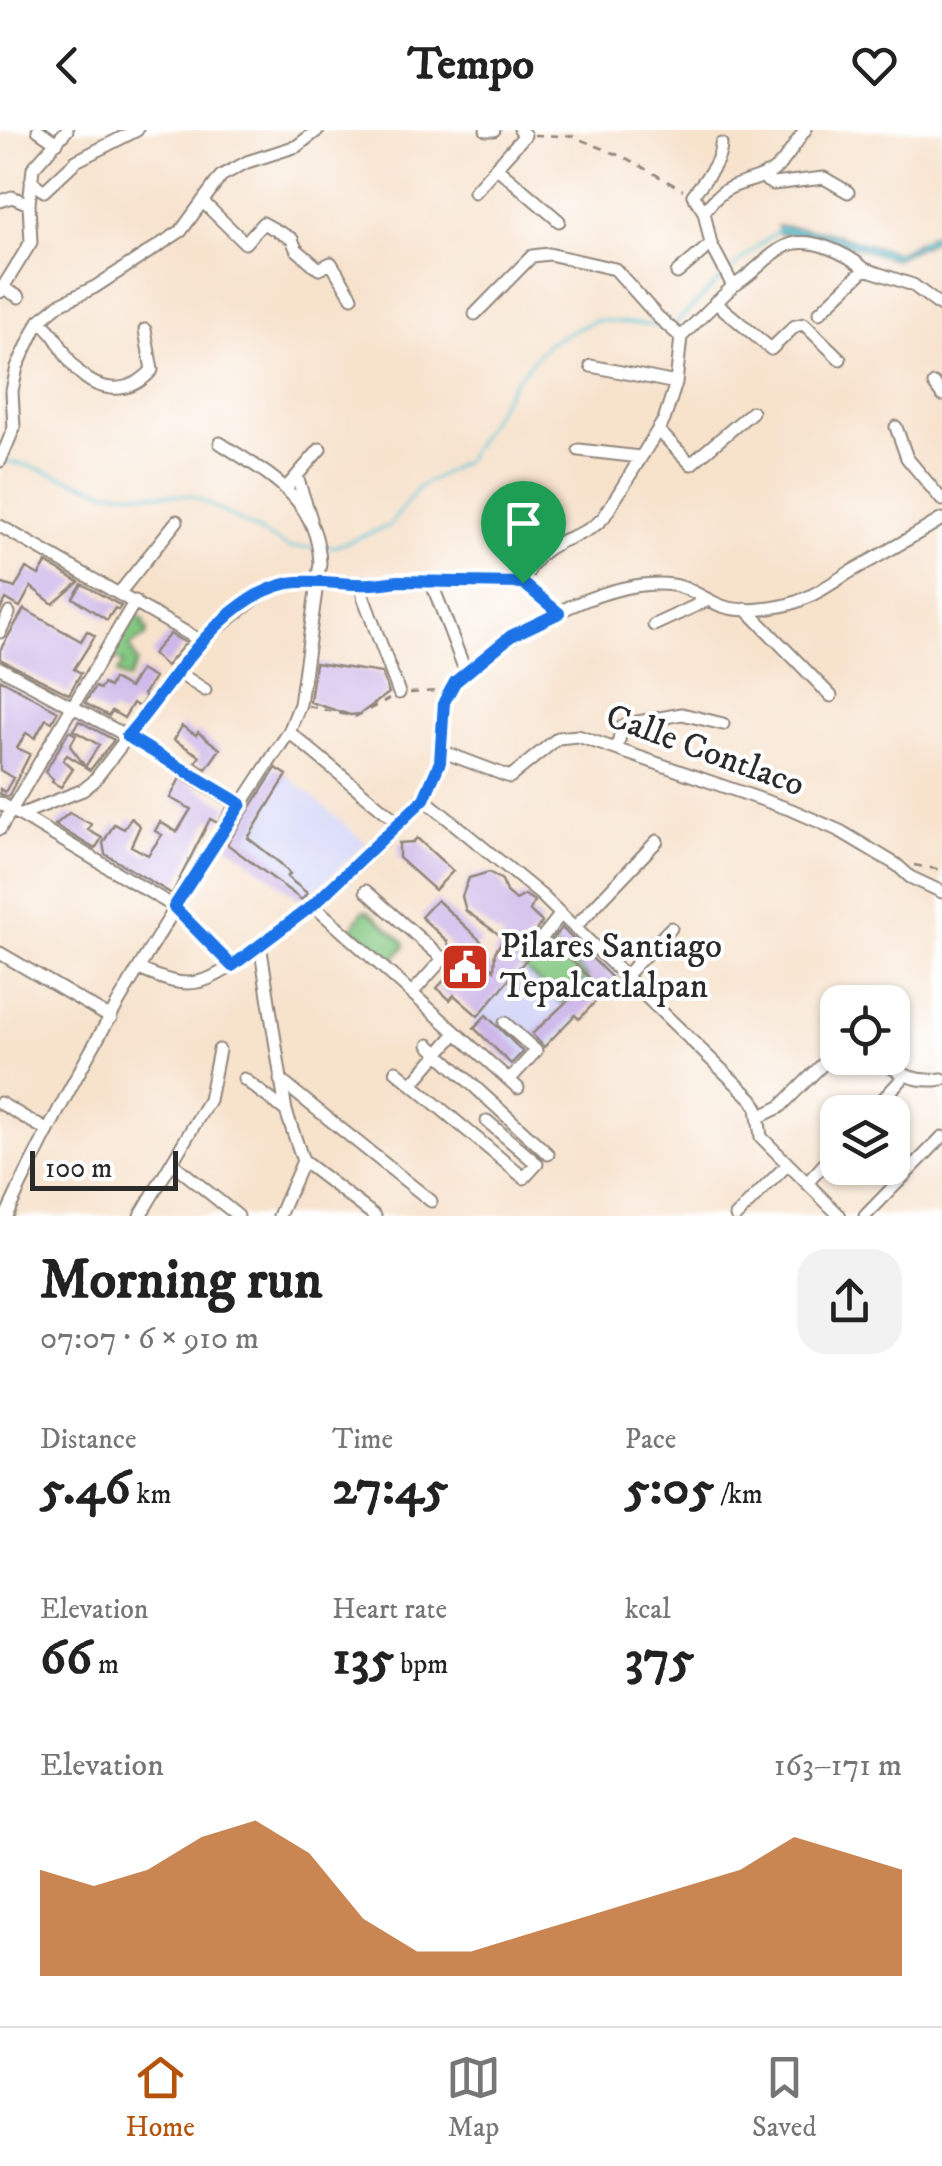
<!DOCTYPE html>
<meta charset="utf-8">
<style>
body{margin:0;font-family:"IM FELL DW Pica",serif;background:#f2f2f2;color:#222;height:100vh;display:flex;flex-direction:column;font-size:38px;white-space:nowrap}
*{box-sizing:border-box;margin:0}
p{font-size:32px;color:#767676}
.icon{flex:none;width:55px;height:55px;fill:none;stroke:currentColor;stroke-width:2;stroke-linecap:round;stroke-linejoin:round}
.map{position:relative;height:1086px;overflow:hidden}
.side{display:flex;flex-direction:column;background:#fff;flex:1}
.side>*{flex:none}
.tools{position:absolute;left:820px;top:855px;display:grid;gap:20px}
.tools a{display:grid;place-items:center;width:90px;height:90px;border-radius:20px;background:#fff;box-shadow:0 2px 8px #0004;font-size:50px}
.scale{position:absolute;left:30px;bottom:25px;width:148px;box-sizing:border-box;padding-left:10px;border:5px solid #2b2b2b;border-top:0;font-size:28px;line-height:35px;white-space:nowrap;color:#2b2b2b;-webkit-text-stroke:8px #fff;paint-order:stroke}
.pin{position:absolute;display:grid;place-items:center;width:85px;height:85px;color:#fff;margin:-102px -42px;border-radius:50% 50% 50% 0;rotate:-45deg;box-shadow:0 0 10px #0007}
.pin .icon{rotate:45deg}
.round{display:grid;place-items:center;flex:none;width:105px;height:105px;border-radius:30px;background:#f2f2f2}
.summary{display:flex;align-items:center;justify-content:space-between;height:170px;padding:0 40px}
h1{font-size:55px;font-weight:800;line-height:75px}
.metrics{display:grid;grid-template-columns:repeat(3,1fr);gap:15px;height:170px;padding:10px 40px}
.metrics div{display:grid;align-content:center}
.metrics b{font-size:50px;font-weight:800}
.metrics small{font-size:28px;font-weight:400}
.metrics p{font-size:28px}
.chart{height:280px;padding:20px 40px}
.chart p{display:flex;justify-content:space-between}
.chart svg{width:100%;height:180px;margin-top:10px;fill:#b45309;opacity:.7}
header{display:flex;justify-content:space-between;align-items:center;height:130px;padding:0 40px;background:#fff;font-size:45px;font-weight:800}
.tab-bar{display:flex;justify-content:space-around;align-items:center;height:140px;border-top:2px solid #e0e0e0;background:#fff;font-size:28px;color:#767676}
.tab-bar a{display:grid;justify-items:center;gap:5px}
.tab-bar .selected{color:#b45309}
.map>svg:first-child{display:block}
</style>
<header><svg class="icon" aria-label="back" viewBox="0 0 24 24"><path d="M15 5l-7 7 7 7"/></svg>Tempo<svg class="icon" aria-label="heart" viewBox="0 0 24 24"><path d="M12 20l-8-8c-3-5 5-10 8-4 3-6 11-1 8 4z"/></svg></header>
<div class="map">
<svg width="942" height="1086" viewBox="0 0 942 1086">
<rect width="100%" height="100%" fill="#fff"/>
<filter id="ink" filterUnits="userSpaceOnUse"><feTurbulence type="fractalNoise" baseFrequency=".01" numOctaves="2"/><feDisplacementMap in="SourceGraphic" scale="20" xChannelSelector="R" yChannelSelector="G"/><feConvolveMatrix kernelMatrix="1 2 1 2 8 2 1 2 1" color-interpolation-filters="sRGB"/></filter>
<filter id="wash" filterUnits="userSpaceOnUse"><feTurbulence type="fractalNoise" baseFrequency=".0048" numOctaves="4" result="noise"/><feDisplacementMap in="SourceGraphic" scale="40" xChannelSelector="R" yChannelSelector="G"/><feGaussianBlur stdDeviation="2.25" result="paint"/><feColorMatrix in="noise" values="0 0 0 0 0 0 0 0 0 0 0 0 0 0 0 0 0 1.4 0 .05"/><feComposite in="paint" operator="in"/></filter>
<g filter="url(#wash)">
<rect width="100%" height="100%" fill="#f7e2cc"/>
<path fill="#d6d8f8" d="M272 635 310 664 366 713 303 772 256 733 224 712Z
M560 796 602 835 607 832 620 845 523 946 470 894Z"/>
<path fill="#83c781" stroke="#577956" stroke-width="2.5" d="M138 486 145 492 142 497 147 499 146 506 130 516 137 533 128 550 117 544 123 533 107 524 130 488Z
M363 781H368L404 812 405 816 393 830 352 798Z
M549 811 588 848 561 873 523 838Z"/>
<path fill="#5cc6d7" stroke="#447881" stroke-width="2.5" d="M778 96 823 101 896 123 942 99V106L894 129 820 106 779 103Z"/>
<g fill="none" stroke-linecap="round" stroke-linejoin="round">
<path stroke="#5cc6d7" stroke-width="2.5" d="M731 139 779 99
M674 195 722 148
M4 331 26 335 106 361 193 366 290 418 314 417
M322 417H334L389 396 419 357 465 331 513 253 548 213 596 190 661 196"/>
</g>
<g id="blocks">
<path fill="#ceb8e9" d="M46 433 79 452 53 474 31 457 20 477 6 469 0 480V453L15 458 26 438 39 445Z
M82 454 121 476 118 480 115 478 107 490 73 468Z
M24 479 81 511 87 501 95 506 74 539 81 543 69 564 0 529V520Z
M170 504 186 513 166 536 152 524Z
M315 533 382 543 389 563 360 584 350 585 310 572Z
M140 540 154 548 143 565 146 567 139 577 133 573 124 588 112 581 109 586 85 573 95 557 100 559 103 554 109 557 113 549 129 558Z
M0 549 58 581 52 592 46 589 35 608 26 603 17 618 30 624 8 667 0 664V659L5 662 13 648 0 640Z
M79 591 114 610 90 640 85 637 99 615 73 600Z
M182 596 196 605 198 602 220 619 206 639 196 632 200 626 174 610Z
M69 601 76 605 70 616 85 636 67 625 63 630 73 639 61 657 52 652 53 649 45 642Z
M276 638 287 645 248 708 281 734 290 744 287 747 307 763 302 770 227 714Z
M180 648 228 676 218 693 210 689 172 764 105 724 103 713 114 694 124 699 131 688 140 696 131 716 148 725 162 705 155 701 160 692 177 702 191 679 170 668Z
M69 683 91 694 88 700 102 708 95 719 55 695Z
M417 708 453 741 435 760 399 728V713L413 712Z
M489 742 502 750 506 762 516 770 525 765 534 771 530 781 542 792 523 818 531 824 478 886 454 865 450 870 437 858 472 821 494 840 495 822 504 808 466 781 462 766 469 748Z
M437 770 481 811 469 825 451 821 447 811 421 787Z
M562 798 615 851 579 889 575 885 544 917 532 904 591 849 551 811Z
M486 885 523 922 511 934 474 898Z"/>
</g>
</g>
<g filter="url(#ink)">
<use href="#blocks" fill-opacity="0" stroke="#91867c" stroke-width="2.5"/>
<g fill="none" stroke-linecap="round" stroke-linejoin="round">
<g stroke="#91867c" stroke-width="15">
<path id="minor" d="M38 0 57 13
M486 0H494
M496 37 559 91
M766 44 767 51 773 54 824 48 848 62
M31 51 44 61 76 31 137 0
M474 62 525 5 520 0
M0 71 12 67 29 74
M203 72 245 113 263 93 292 109 296 119 319 139 331 133 352 167
M704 82 693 65C704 50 721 33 721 14
M865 139 913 155 942 177
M677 143 711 114
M733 156C753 145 766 126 784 117 808 104 846 123 865 139L819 183
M3 158 19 167
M0 162 31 112 29 74 33 38 67 0
M715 172 771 219 795 196 804 194 840 229
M475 184 532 126 549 124 615 139 658 187 681 207
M39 191C57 204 60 218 72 234 94 263 128 267 152 240L145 200
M591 236 676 253
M934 254 942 265
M896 297 907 328 942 370
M659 301 691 334 752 282
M579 320 640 327
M0 331 14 298 12 261 17 237 39 191 60 174 95 157 181 101 221 46 247 32 297 16 318 0
M297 347 311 389
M287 357 320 319
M0 396 201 511
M523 453C543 401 578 416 604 387L664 290 676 253 681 207 733 156 711 114 704 82C728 49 740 58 770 43 784 35 795 13 805 0
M432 454 466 543
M364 455 363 466 399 563
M120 462 177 391
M746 479 831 566
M654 495 708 470
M0 502 9 483
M0 538 127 606 241 673
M177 542 205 560
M289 602 400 694
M617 619 622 597 627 594 682 584 723 594
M441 621 510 647 558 608 578 606 792 680 840 701 897 735 910 747 942 762
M424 669 541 765 752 969 757 978 761 1007 840 1086
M0 673 175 777 232 836
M22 684 83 660 93 652 201 511 255 469 274 457 294 452 523 453 559 483
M0 699 135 471
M366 761 443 829 412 863
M313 775 518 958
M575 797 657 711
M260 814 286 981 303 1031 279 1086
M537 814 561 784
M0 823 111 888
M139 839C160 848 182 858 205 850 252 834 418 691 436 645 448 616 431 575 456 551 503 506 606 446 673 455 692 458 705 470 722 476 741 483 770 479 790 474 811 468 831 454 850 442 881 425 912 407 942 389
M625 846 671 798
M505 893 536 921 509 950
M429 915 548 1024
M876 928C898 942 914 954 942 949
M396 941 524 1048 537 1034 487 991
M244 949 286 981
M280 950 431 1071
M412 954 456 903
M0 973 48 1001
M871 982 901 950
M759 987 780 977 838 919
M303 1031 375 1086
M172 1033 238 1086
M807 1053 838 1019
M6 1086C85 916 186 757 289 602L300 574 320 433C317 367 269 345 220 313
M140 1086 209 970 219 920
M736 1086 788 1034
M865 1086 942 1007"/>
</g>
<path stroke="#91867c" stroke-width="2.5" stroke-dasharray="8 8" stroke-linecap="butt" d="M534 5 572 6 628 29 683 60
M410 563 437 561
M308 576 355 587 389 569
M914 735 942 740"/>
<use href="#minor" stroke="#fff" stroke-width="11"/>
</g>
</g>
<g fill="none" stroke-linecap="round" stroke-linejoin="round" filter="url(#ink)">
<g stroke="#fff" stroke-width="20">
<path id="route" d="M398 451 523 453 559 483 511 506 455 552 444 572 440 632 424 669 313 775 232 836 174 777 241 674 127 606C172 556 217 468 289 453 311 449 336 454 359 454 372 455 385 453 398 451Z"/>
</g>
<use href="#route" stroke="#1a73e8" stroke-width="12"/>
</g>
<defs>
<g id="civic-square" transform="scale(2.5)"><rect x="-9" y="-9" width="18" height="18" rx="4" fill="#c8321e" stroke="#fff"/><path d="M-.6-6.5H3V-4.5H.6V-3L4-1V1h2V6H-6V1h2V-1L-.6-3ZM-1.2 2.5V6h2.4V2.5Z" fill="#fff"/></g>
</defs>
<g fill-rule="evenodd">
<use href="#civic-square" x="465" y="837"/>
</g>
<g text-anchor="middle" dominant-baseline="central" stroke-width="8" stroke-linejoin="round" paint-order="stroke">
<g font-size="35" fill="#2b2b2b" stroke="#fff">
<text transform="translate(705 621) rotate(20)">Calle Contlaco</text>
</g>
<g font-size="35" fill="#2b2b2b" stroke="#fff" text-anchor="start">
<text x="500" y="817">Pilares Santiago<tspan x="500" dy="40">Tepalcatlalpan</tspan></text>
</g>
</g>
</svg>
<div class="tools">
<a><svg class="icon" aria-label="locate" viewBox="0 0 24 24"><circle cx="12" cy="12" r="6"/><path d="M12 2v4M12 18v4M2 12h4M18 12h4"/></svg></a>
<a><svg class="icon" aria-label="layers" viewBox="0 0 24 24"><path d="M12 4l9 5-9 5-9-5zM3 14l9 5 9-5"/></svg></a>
</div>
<div class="scale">100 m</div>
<div class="pin" style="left:523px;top:453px;background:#1e9e55"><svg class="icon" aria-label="arrive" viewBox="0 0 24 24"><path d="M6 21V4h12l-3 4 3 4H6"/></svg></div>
</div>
<section class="side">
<div class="summary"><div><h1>Morning run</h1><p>07:07 · 6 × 910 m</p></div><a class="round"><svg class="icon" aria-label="share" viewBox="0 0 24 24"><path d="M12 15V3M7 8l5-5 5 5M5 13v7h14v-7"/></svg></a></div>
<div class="metrics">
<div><p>Distance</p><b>5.46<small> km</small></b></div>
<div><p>Time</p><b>27:45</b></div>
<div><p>Pace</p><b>5:05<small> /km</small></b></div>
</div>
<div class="metrics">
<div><p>Elevation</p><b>66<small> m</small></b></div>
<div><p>Heart rate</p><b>135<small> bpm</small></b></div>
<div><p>kcal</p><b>375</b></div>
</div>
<div class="chart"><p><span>Elevation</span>163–171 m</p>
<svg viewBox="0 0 160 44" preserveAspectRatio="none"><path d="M0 44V18L10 22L20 18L30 10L40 6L50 14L60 30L70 38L80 38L90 34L100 30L110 26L120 22L130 18L140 10L150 14L160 18V44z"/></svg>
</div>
</section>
<nav class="tab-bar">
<a class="selected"><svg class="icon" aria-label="home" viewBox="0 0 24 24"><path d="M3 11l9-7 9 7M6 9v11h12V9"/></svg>Home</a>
<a><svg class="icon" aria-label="map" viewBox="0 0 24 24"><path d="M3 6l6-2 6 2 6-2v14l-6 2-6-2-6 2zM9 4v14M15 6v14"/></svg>Map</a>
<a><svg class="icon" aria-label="saved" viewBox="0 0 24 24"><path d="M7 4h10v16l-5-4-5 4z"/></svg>Saved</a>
</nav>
